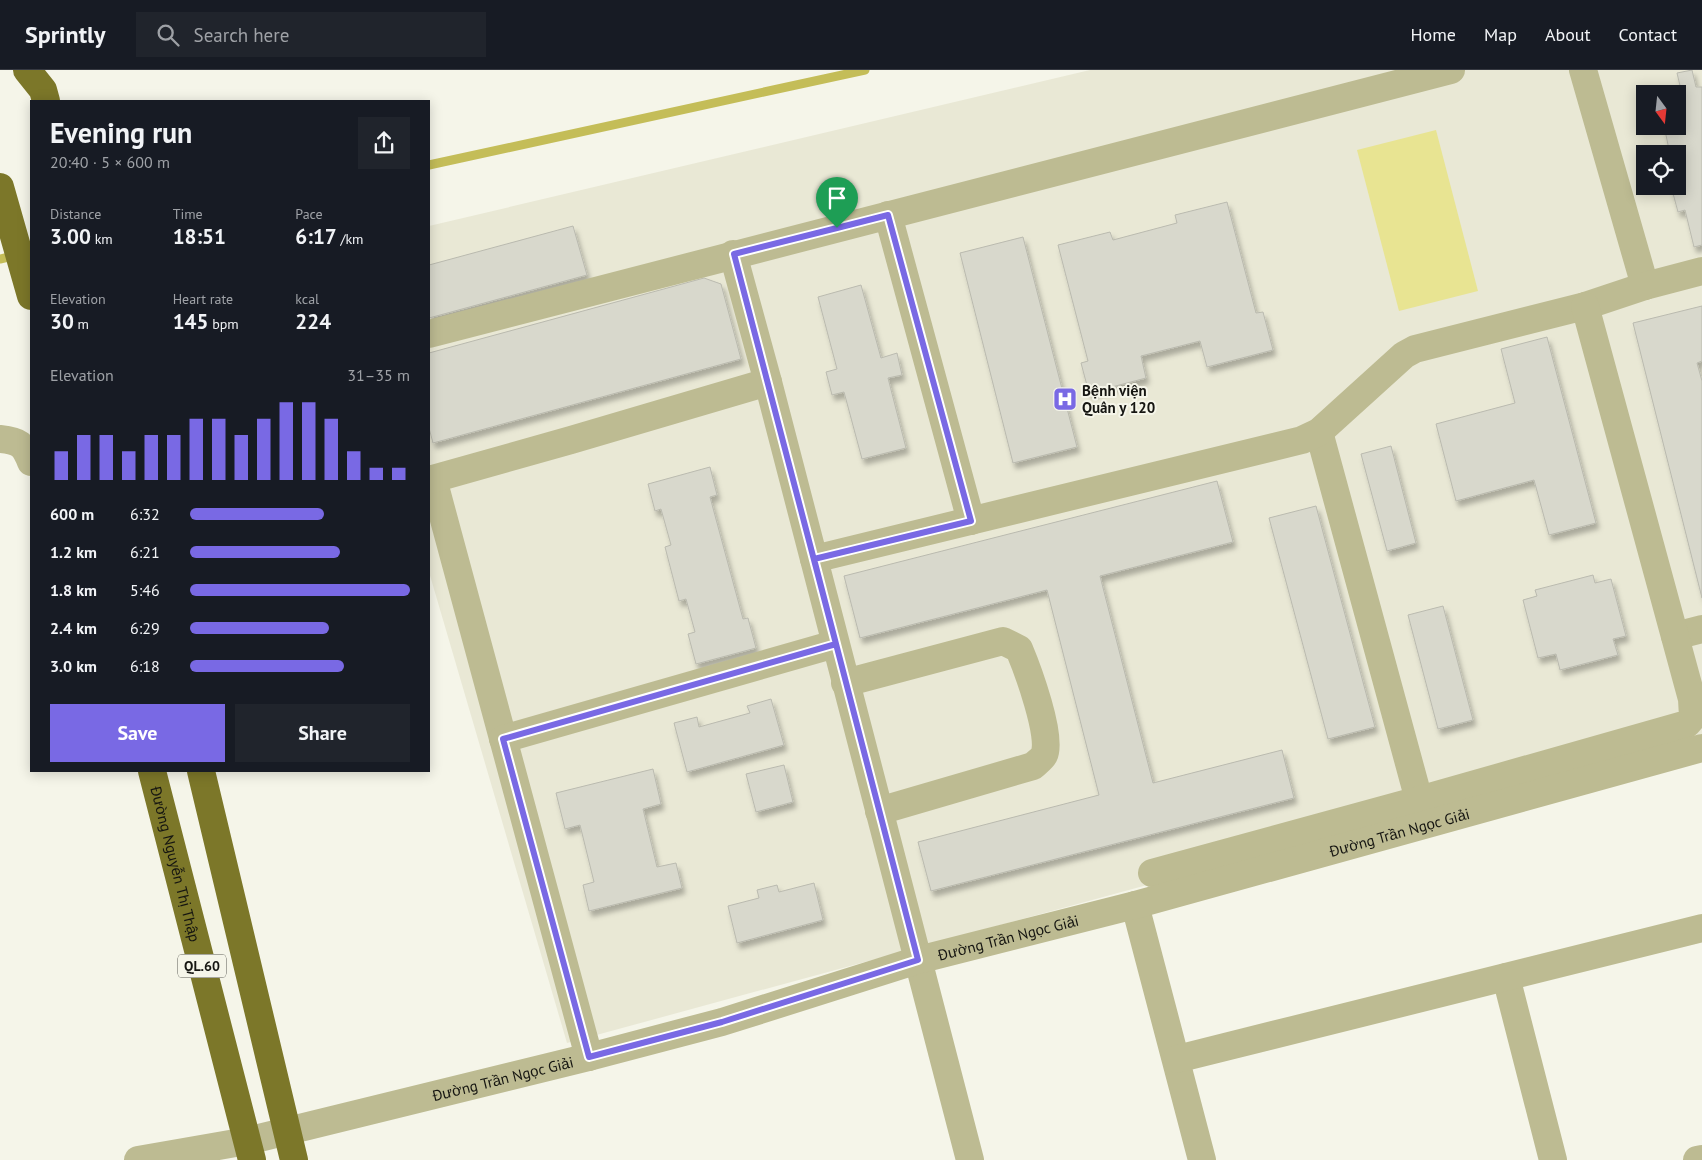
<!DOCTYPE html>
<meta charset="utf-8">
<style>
body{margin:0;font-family:"PT Sans",sans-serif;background:#20242c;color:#f1f3f6;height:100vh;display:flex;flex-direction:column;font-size:19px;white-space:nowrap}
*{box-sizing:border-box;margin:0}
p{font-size:16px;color:#9ea1a6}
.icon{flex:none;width:28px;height:28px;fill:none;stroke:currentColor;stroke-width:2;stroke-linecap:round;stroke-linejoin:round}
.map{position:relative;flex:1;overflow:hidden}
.side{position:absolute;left:30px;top:30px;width:400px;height:672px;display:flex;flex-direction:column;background:#171b24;border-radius:0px;box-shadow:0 2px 12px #0003}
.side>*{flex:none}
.needle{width:32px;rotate:165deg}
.buttons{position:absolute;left:1636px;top:15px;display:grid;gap:10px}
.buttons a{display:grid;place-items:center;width:50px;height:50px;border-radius:0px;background:#171b24;box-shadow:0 2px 12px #0003;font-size:25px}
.pin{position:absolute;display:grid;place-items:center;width:42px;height:42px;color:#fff;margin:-51px -21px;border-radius:50% 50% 50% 0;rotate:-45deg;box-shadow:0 0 5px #0007}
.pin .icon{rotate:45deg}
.round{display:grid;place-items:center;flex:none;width:52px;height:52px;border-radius:0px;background:#20242c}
.headline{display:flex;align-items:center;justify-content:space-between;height:85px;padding:0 20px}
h1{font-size:28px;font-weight:700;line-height:38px}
.figures{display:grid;grid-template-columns:repeat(3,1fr);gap:8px;height:85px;padding:5px 20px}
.figures div{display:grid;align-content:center}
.figures b{font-size:21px;font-weight:700}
.figures small{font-size:14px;font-weight:400}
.figures p{font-size:14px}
.chart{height:140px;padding:10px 20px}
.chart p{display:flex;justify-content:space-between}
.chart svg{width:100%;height:90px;margin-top:5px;stroke:#7969e4;stroke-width:6}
.cta{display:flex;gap:10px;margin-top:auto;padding:10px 20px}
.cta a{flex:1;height:58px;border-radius:0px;background:#7969e4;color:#fff;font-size:20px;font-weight:700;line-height:58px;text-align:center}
.cta a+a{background:#20242c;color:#f1f3f6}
ul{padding:0 20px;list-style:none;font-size:16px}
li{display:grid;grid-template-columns:80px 60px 1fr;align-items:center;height:38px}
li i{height:12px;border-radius:6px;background:#7969e4}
header{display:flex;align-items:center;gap:30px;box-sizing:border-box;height:70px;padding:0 25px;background:#171b24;border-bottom:1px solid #363941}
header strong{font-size:24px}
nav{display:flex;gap:28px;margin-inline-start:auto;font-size:18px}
.search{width:350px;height:45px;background:#20242c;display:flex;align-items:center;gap:12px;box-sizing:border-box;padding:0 18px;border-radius:0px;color:#9ea1a6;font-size:19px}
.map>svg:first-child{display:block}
</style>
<header>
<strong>Sprintly</strong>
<div class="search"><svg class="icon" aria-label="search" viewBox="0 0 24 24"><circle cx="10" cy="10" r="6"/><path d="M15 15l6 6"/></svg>Search here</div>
<nav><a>Home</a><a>Map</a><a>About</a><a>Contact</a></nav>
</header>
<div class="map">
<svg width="1702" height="1090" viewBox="0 0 1702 1090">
<defs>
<filter id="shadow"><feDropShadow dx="3" dy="5.5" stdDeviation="2.5" flood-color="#0004"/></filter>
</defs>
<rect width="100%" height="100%" fill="#f5f5e9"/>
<path fill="#e9e8d5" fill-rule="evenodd" d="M1090 0H1702V664L567 973 429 502V156ZM1645 24H1678V56H1645ZM1645 84H1678V116H1645Z"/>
<path fill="#e8e492" d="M1436 60 1478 221 1399 241 1357 80Z"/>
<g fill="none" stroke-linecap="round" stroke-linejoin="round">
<path stroke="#c4bd58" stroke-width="9" d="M429 95 865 0
M0 189 17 185"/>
</g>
<path fill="#d8d8cc" stroke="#babaaf" filter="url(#shadow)" d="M1692 0 1696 17H1702V175L1694 177 1685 140 1678 142 1671 116H1678V84H1670L1664 56H1678V24H1665L1681 20 1677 3Z
M1227 132 1256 243 1263 242 1273 280 1207 297 1200 271 1141 286 1146 308 1089 323 1081 293 1088 291 1058 175 1110 162 1113 170 1177 153 1175 145Z
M573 156 587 205 429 248V195Z
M1023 167 1077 377 1013 393 960 183Z
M704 208 721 214 741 289 433 373 429 358V283Z
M861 215 881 288 897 283 902 305 888 308 906 378 862 389 844 322 832 325 826 302 837 299 818 227Z
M1702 236V291L1697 293 1702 311V528L1633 253Z
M1547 267 1596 453 1549 465 1534 410 1456 431 1436 354 1515 333 1501 279Z
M1391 376 1416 473 1387 481 1361 384Z
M710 397 717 425 710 427 743 549 748 548 756 578 696 594 688 564 695 562 686 529 679 531 665 477 671 475 661 439 655 441 648 414Z
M1217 411 1233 472 1100 506 1153 713 1282 680 1294 728 931 821 918 772 1099 725 1047 520 860 568 844 506Z
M1316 436 1375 657 1328 669 1269 448Z
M1593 505 1595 513 1611 509 1626 566 1613 569 1618 585 1560 600 1556 584 1538 588 1523 530 1537 526 1535 520Z
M1443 536 1473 650 1438 659 1408 545Z
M771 629 784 675 687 702 674 653 697 647 699 657 750 643 747 636Z
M784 695 793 732 756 742 746 704Z
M653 699 661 734 643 739 657 797 676 793 682 818 589 841 583 815 594 812 580 755 565 759 556 723Z
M814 813 823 850 737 873 728 836 759 828 757 820 777 815 779 822Z"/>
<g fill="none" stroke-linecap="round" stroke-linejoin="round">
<g stroke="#bdbb92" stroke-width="28">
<path d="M1583 0 1645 216"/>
<path d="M888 145 971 451"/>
<path d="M733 184 768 312"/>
<path d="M429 264 1451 0"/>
<path d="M1319 362 1419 730"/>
<path d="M0 369C19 371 24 374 31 392"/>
<path d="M433 409 589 987"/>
<path d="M429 410 571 370 768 312 970 1090"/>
<path d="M814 489 1302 370 1319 362 1404 285 1415 279 1585 236 1645 216 1702 201"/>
<path d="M1675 566 1702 559"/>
<path d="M845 613 1003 571 1019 579C1027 598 1053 668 1044 685 1042 689 1036 693 1033 696L879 741"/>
<path d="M503 669 835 574"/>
<path d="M1152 803 1419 730 1687 654 1693 647 1692 629 1585 236"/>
<path d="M1135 835 1202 1090"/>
<path d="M1506 907 1553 1090"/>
<path d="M1177 989 1702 858"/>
<path id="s1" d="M138 1090 247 1071 589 987 722 952 918 890 1135 835 1702 678"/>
<path d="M1697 1090 1702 1089"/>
</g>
<g stroke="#7c7729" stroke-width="28">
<path d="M27 0 43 20 46 31"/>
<path d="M0 117 31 226"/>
<path id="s2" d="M152 701 252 1090"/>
<path d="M201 701 294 1090"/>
</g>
</g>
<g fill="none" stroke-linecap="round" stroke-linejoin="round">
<g stroke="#fff" stroke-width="10">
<path id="route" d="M837 158 734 184 836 574 503 669 589 987 722 952 918 890 814 489 971 451 888 145 837 158"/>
</g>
<use href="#route" stroke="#7969e4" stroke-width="6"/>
</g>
<defs>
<g id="hospital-square" transform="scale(1.25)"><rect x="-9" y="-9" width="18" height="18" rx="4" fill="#7969e4" stroke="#f5f5e9"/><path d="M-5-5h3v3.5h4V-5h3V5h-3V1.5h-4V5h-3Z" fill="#fff"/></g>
</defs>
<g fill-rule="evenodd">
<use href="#hospital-square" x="1065" y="329"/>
</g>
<g text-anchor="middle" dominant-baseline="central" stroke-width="4" stroke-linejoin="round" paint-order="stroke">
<rect fill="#f5f5e9" stroke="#585852" stroke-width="1" x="178" y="884.5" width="48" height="23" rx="4"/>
<g font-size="14" font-weight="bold" fill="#151511">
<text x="202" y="896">QL.60</text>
</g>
<g font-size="15" font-weight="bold" fill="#151511" stroke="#f5f5e9" text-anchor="start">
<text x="1082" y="320">Bệnh viện<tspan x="1082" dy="17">Quân y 120</tspan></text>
</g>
<g font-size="15" fill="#151511" stroke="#f5f5e9">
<text stroke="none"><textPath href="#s1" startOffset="1304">Đường Trần Ngọc Giải</textPath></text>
<text stroke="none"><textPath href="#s2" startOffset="96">Đường Nguyễn Thị Thập</textPath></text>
<text stroke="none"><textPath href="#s1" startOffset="899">Đường Trần Ngọc Giải</textPath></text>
<text stroke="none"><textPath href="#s1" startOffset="374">Đường Trần Ngọc Giải</textPath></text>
</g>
</g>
</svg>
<div class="buttons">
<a><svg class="needle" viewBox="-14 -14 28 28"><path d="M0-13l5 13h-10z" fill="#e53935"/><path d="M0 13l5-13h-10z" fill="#9ea1a6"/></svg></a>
<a><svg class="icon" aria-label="locate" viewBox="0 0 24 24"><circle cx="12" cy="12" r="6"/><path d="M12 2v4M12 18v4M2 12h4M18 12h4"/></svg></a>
</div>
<div class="pin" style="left:837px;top:158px;background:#1e9e55"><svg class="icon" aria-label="arrive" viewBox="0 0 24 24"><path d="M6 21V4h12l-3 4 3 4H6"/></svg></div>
<section class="side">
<div class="headline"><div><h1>Evening run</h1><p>20:40 · 5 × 600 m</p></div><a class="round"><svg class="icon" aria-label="share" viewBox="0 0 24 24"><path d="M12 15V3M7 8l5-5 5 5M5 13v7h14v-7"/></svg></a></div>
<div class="figures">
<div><p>Distance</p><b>3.00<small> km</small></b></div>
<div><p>Time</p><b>18:51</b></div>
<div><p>Pace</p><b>6:17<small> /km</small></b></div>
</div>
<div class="figures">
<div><p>Elevation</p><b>30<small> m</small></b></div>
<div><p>Heart rate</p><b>145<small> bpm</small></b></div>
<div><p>kcal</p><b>224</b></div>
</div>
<div class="chart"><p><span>Elevation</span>31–35 m</p>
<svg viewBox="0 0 160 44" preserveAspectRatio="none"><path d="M5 44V30M15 44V22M25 44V22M35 44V30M45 44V22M55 44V22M65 44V14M75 44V14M85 44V22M95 44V14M105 44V6M115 44V6M125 44V14M135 44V30M145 44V38M155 44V38"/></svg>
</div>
<ul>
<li><b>600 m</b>6:32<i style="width:61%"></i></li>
<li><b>1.2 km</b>6:21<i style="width:68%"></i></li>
<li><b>1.8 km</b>5:46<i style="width:100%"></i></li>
<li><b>2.4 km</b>6:29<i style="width:63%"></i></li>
<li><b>3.0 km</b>6:18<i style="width:70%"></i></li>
</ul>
<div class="cta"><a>Save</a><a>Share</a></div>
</section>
</div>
